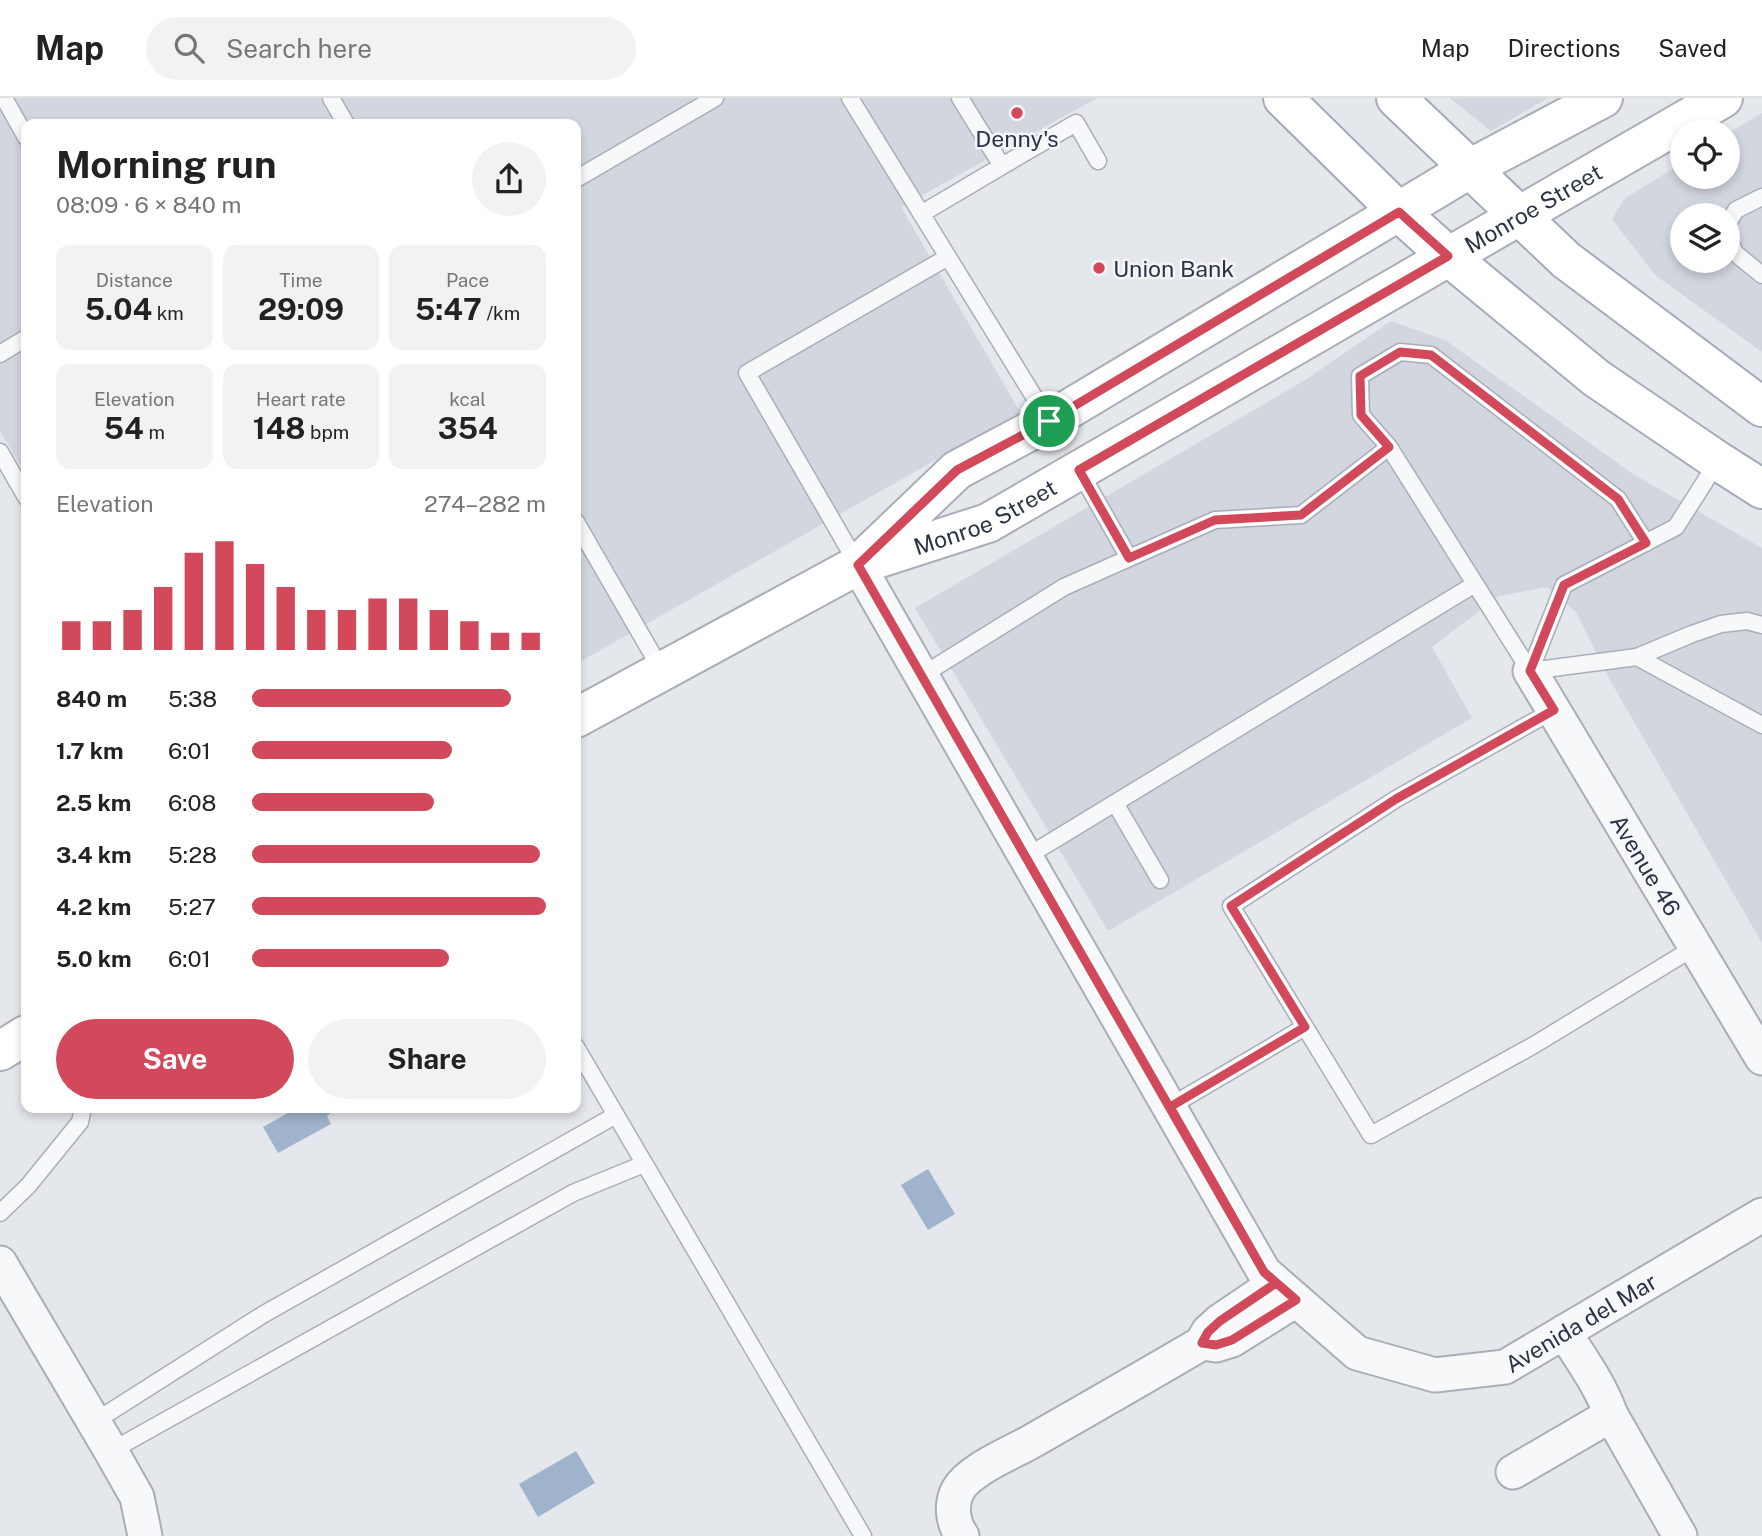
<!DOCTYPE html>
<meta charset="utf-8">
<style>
body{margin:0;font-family:"Public Sans",sans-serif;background:#f2f2f2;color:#222;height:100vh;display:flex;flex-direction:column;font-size:26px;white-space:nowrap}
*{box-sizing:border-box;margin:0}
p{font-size:23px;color:#767676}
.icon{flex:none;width:38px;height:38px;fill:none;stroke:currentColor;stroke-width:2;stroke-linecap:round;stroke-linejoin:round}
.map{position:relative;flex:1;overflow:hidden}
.side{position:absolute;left:21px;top:21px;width:560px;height:994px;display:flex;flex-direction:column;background:#fff;border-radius:14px;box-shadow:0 4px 10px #0003}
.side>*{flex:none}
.tools{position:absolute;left:1670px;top:21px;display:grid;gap:14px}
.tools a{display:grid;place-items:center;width:70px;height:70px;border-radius:50%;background:#fff;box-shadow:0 4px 10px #0003;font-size:35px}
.pin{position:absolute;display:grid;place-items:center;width:60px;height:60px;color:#fff;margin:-30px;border:4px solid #fff;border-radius:50%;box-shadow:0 2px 7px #0007}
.round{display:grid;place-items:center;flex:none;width:74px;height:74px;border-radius:37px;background:#f2f2f2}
.headline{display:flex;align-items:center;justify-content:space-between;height:119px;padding:0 35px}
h1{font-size:38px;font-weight:700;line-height:52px}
.metrics{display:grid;grid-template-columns:repeat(3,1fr);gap:10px;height:119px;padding:7px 35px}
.metrics div{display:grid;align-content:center;border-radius:14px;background:#f2f2f2;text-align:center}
.metrics b{font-size:30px;font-weight:700}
.metrics small{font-size:19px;font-weight:400}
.metrics p{font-size:19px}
.chart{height:196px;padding:14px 35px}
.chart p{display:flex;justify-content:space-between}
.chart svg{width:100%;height:126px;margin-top:7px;stroke:#d1495b;stroke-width:6}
.action{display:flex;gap:14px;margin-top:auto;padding:14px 35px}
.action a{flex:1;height:80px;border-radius:42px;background:#d1495b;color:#fff;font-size:28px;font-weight:700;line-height:80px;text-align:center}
.action a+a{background:#f2f2f2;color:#222}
ul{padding:0 35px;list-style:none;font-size:23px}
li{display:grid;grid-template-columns:112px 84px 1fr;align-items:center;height:52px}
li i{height:18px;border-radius:9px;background:#d1495b}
header{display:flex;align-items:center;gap:42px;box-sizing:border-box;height:98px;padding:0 35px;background:#fff;border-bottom:2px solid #e0e0e0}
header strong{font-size:33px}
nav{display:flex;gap:38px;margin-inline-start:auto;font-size:24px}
.search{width:490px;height:63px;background:#f2f2f2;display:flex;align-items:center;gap:18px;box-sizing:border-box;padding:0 24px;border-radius:38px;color:#767676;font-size:26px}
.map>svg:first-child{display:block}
</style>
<header>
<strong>Map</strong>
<div class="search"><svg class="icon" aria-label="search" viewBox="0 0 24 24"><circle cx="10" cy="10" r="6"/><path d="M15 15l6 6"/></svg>Search here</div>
<nav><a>Map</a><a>Directions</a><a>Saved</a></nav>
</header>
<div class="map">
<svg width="1762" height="1438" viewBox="0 0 1762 1438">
<rect width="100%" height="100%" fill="#e4e7ec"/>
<path fill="#d2d6de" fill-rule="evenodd" d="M0 0H1097L901 109 1020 314 576 566V26H26V377L0 333Z
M1450 0H1548L1491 33Z
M1762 15V254L1655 177 1612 121 1624 101 1682 65V79H1727V36ZM1682 117H1727V163H1682Z
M1391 223 1445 242 1633 376 1762 450V845L1611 584 1576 514 1547 489 1499 498 1432 549 1472 620 1108 833 915 510 1307 281Z"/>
<path fill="#9fb4cc" d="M297 1010H329L331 1015 327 1018 331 1026 278 1055 263 1029Z
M928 1071 955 1116 928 1132 901 1087Z
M576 1353 595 1385 538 1419 519 1386Z"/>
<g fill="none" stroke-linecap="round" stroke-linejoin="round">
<g stroke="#a9aeb7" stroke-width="19">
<path id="lane" d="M4 0 26 39
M331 0 346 26
M850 0 1049 323
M1002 68 1076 25 1098 63
M576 81 715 0
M921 116 1002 68 960 0
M1727 127 1736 112 1762 99
M1727 136 1735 155 1762 177
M0 256 26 240
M1389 349 1361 317 1360 278 1400 254 1431 257 1618 401 1646 445
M0 354 26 399
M1079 372 1129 460
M576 424 662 573
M858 467 747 275 948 159
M1637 559 1762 627
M1530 573 1564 487 1676 429 1718 363
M1530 573 1637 559 1692 536 1721 526 1747 523 1762 527
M921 578 1064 489 1215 422 1301 417 1389 349 1530 573
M1115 705 1160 782
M1026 759 1475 486
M1305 929 1371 1037 1534 947 1695 849
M576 949 863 1438
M1169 1009 1305 929 1231 808 1396 701 1554 612
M0 1115 28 1088 80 1024 83 1010
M94 1324 264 1216 616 1017
M111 1353 573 1095 644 1066"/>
</g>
<g stroke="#a9aeb7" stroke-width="37">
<g id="street">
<path id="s1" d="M858 467 1264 1174 1357 1255 1435 1277 1505 1269 1762 1117"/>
<path id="s2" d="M1530 573 1762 960"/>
<path d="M0 1165 111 1353 137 1399 145 1438"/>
<path d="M1276 1185 1220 1223 1208 1234 1202 1245 1216 1247 1232 1242 1296 1202"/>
<path d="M1564 1234C1581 1261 1600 1286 1611 1317L1680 1438"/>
<path d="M1513 1374 1611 1317"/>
<path d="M962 1438C953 1425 950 1407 958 1392 970 1371 1012 1355 1034 1342 1090 1310 1146 1278 1202 1245"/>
</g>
</g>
<g stroke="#a9aeb7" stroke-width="42">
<g id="secondary">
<path d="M865 460 957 372 1049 323 1471 70 1603 0"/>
<path id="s3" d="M576 620 858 467 988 425 1723 0"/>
<path d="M0 953 26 937"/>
</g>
</g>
<g stroke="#a3abb8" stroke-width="42">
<path id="primary" d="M1283 0 1399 114 1448 158 1596 280 1718 363 1762 391
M1396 0 1566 162 1762 309"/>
</g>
<use href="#lane" stroke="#f7f8fa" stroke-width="16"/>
<use href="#street" stroke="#f7f8fa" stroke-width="33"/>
<use href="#secondary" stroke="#fff" stroke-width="38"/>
<use href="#primary" stroke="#fff" stroke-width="38"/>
</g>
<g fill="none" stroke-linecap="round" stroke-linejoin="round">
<g stroke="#fff" stroke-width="14">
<path id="route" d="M1049 323 957 372 858 467 1264 1174 1276 1185 1220 1223 1208 1234 1202 1245 1216 1247 1232 1242 1296 1202 1264 1174 1170 1009 1305 929 1231 808 1396 701 1554 612 1530 573 1564 487 1646 445 1618 401 1431 257 1400 254 1360 278 1361 317 1389 349 1301 417 1215 422 1129 460 1079 372 1448 158 1399 114 1049 323"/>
</g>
<use href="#route" stroke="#d1495b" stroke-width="9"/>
</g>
<g fill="#d1495b" stroke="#f4f6f9" stroke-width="2.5">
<circle cx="1017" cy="15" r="7"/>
<circle cx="1099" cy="170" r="7"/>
</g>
<g text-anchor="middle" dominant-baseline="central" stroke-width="5" stroke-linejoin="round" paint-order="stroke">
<g font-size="23" fill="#2b3445" stroke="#f4f6f9">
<text x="1017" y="40">Denny's</text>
<text x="1113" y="170" text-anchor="start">Union Bank</text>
</g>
<g font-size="23" fill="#2b3445" stroke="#f4f6f9">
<text stroke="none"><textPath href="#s3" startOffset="1087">Monroe Street</textPath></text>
<text stroke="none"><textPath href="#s3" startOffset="457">Monroe Street</textPath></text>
<text stroke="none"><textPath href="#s2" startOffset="226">Avenue 46</textPath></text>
<text stroke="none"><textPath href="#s1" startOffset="1178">Avenida del Mar</textPath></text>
</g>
</g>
</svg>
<div class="tools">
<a><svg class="icon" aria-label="locate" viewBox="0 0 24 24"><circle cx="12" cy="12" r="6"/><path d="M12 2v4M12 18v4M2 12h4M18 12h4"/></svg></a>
<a><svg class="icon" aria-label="layers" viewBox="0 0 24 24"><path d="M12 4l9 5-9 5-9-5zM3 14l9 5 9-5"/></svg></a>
</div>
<div class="pin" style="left:1049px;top:323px;background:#1e9e55"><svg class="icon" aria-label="arrive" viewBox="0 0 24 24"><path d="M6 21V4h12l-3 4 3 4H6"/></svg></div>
<section class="side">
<div class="headline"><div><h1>Morning run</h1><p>08:09 · 6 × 840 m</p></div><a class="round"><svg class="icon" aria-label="share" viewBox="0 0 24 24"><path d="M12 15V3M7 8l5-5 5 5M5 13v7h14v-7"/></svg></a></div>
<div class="metrics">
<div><p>Distance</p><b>5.04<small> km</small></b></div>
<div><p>Time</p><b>29:09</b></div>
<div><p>Pace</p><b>5:47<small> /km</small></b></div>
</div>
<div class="metrics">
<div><p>Elevation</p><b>54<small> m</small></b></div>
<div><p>Heart rate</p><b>148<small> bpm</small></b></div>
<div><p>kcal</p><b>354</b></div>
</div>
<div class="chart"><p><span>Elevation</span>274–282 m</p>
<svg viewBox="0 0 160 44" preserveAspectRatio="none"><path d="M5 44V34M15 44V34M25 44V30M35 44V22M45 44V10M55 44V6M65 44V14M75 44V22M85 44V30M95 44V30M105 44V26M115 44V26M125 44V30M135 44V34M145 44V38M155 44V38"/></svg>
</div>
<ul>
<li><b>840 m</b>5:38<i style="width:88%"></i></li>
<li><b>1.7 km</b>6:01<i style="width:68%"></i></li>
<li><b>2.5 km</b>6:08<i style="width:62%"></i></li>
<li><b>3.4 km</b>5:28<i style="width:98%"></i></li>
<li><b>4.2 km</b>5:27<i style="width:100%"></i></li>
<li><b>5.0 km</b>6:01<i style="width:67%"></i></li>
</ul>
<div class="action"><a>Save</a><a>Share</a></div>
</section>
</div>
